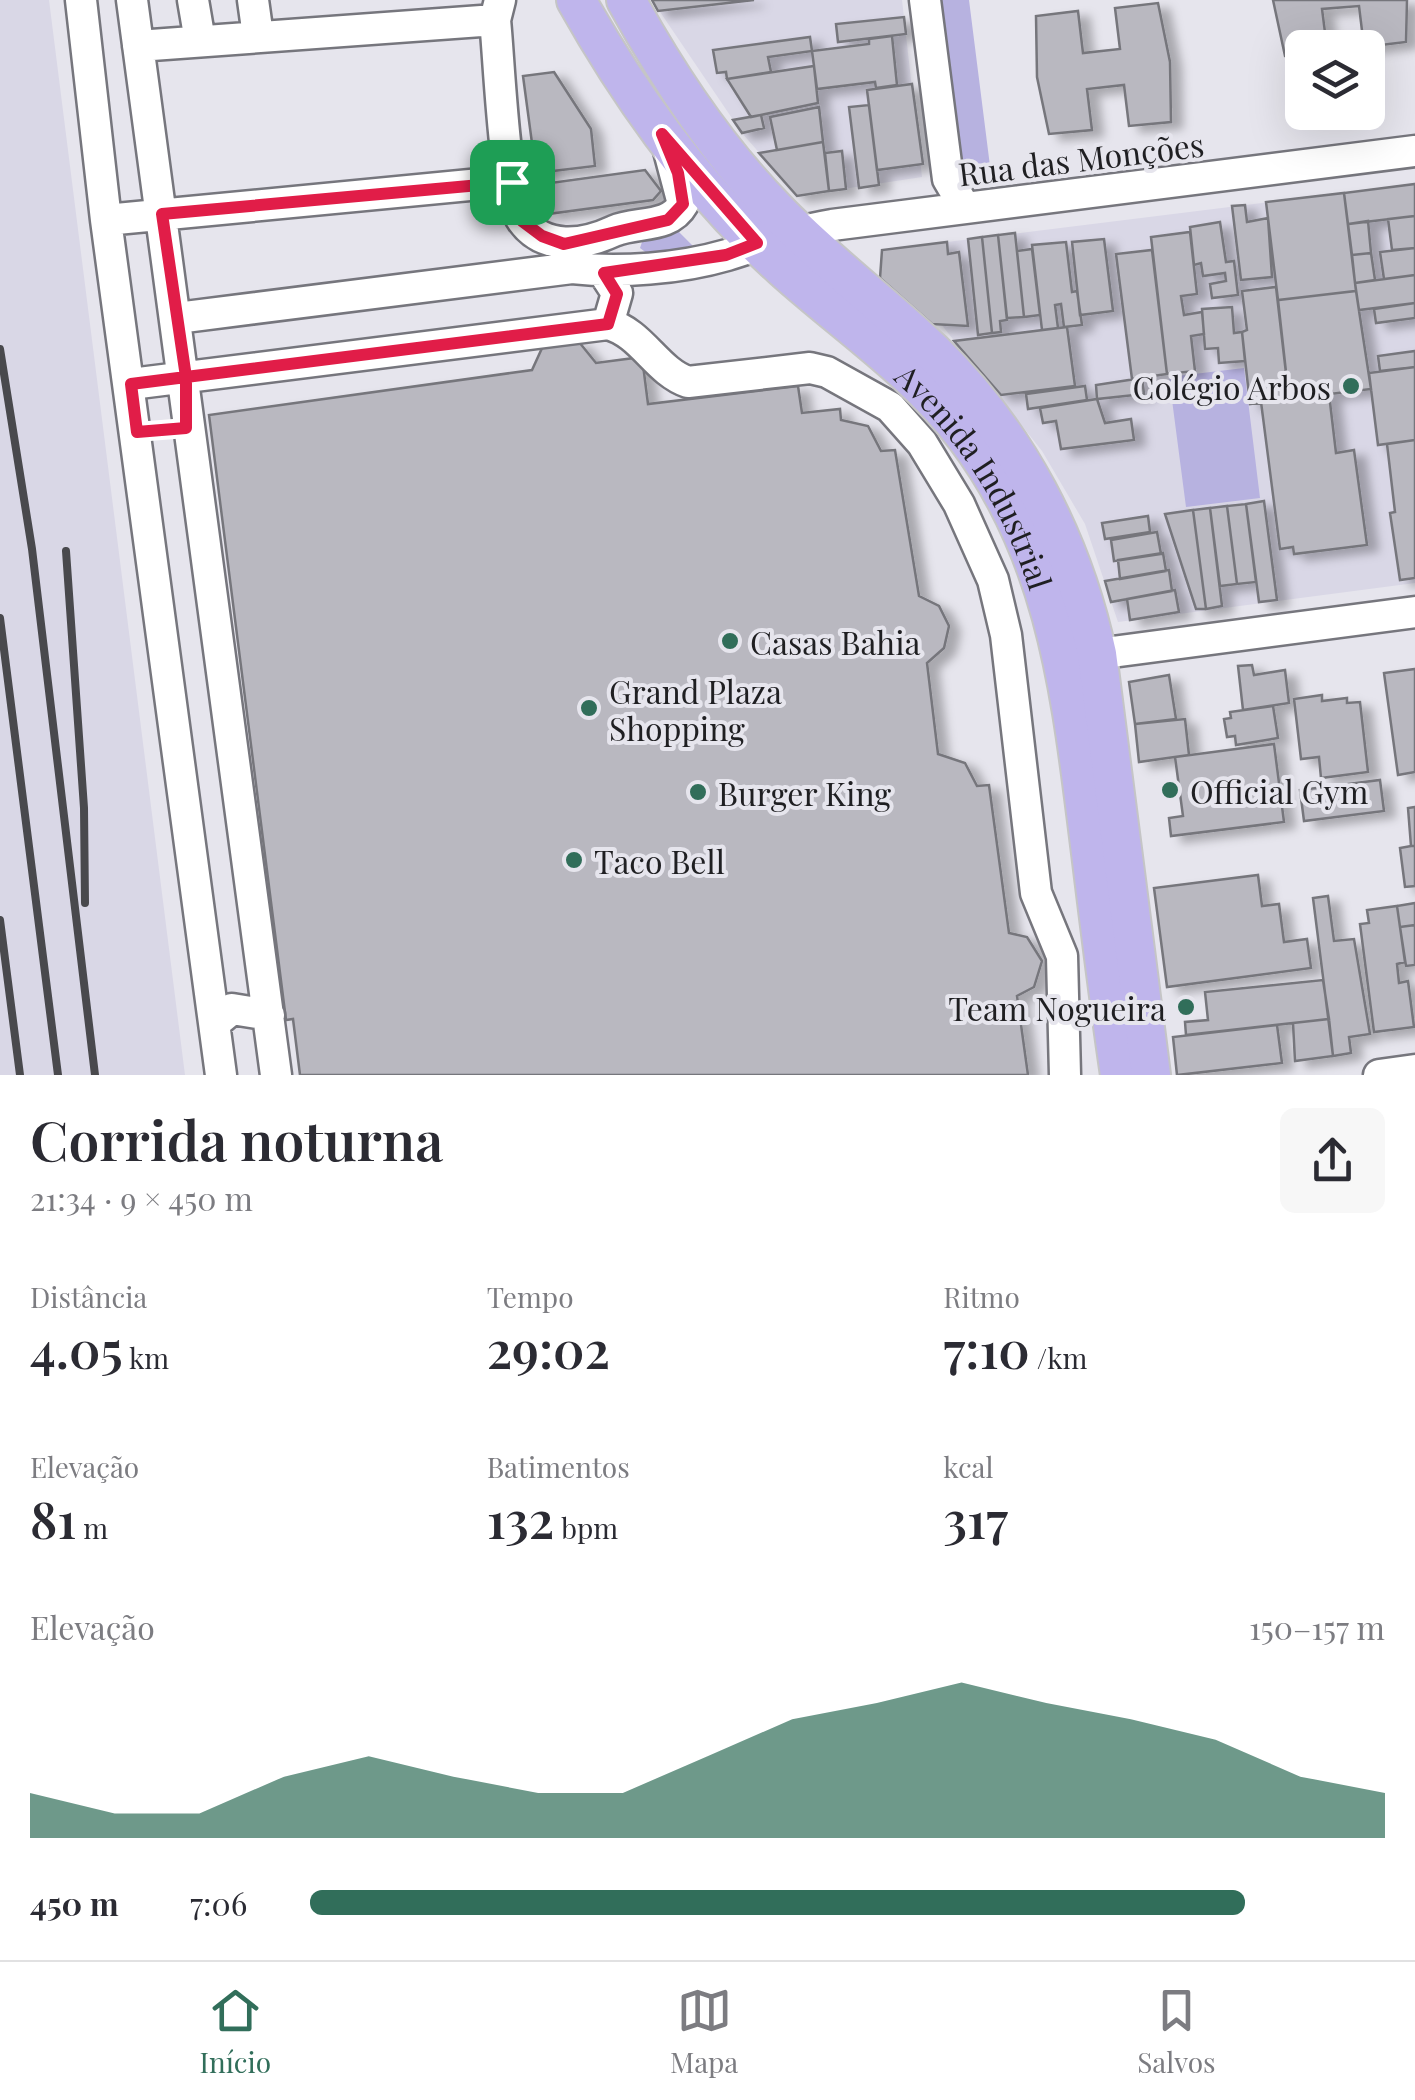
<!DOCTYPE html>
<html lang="pt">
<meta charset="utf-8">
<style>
body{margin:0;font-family:"Playfair Display",serif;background:#f7f7f7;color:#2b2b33;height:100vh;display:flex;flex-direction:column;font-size:38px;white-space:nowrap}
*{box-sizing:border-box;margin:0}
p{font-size:32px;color:#7c7c81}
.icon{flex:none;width:55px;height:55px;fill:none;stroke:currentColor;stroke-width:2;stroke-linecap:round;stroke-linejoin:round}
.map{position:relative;height:1075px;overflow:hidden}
.side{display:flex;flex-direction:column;background:#fff;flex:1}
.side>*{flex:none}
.tools{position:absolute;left:1285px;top:30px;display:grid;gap:20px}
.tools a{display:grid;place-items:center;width:100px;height:100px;border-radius:15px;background:#fff;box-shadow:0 10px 40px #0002;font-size:50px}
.pin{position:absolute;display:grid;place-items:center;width:85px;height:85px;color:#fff;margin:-42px;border-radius:20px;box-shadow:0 5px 15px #0006}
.round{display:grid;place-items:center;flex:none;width:105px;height:105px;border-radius:15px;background:#f7f7f7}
.summary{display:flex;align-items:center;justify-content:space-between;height:170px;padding:0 30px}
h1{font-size:55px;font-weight:600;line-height:75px}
.figures{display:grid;grid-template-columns:repeat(3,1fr);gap:15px;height:170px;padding:10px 30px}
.figures div{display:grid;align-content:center}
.figures b{font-size:50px;font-weight:600}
.figures small{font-size:28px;font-weight:400}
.figures p{font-size:28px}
.chart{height:280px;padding:20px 30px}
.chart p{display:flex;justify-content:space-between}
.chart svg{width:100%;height:180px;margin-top:10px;fill:#316e5a;opacity:.7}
ul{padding:0 30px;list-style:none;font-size:32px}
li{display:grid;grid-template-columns:160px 120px 1fr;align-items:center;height:75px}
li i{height:25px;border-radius:12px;background:#316e5a}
.menu{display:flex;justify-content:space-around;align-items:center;height:140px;border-top:2px solid #e1e1e2;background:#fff;font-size:28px;color:#7c7c81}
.menu a{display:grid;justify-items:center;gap:5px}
.menu .active{color:#316e5a}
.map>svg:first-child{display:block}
</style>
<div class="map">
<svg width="1415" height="1075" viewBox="0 0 1415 1075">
<defs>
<filter id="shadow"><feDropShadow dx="11" dy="6" stdDeviation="5" flood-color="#0004"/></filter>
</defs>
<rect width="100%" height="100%" fill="#e6e5ed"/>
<path fill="#d9d7e6" d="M0 0H49L185 1075H0Z
M652 0H902L922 177 797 196 742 133Z
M1415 184V583L1118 622 1085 524 1042 451 882 250Z"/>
<path fill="#b7b2e0" d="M940 0H969L991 174 962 168Z
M678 231 693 246 648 254 640 248 643 239Z
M1244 368 1260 498 1186 507 1169 377Z"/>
<path fill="#b9b8c0" stroke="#76767c" stroke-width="2.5" filter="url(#shadow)" d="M652 0H754L658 11Z
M1273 0H1407L1406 42 1364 47 1359 6 1322 9 1327 48H1302V54L1285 56Z
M1158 3 1170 62 1171 122 1129 126 1124 85 1087 89 1092 130 1049 134 1037 77 1036 16 1078 11 1083 53 1120 49 1115 8Z
M904 17 906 34 838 42 836 24Z
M892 36 897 85 876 88 875 82 817 89 812 51 869 44V39Z
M810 37 812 51 768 57 771 72 727 79 726 72 717 73 713 50Z
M814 66 818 103 751 117 727 79Z
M554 72 591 129 595 166 536 173 523 76Z
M912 84 923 164 877 170 867 90Z
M869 105 879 185 859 188 849 107Z
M819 107 823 142 777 150 770 117Z
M761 115 764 128 742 133 733 120Z
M823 142 829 191 797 196 759 153Z
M842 151 846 189 829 191 825 153Z
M645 170 661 191 653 200 548 214 543 184Z
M1415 184V216L1348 224 1344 193Z
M1344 193 1356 291 1278 300 1266 202Z
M1245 205 1247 222 1268 218 1272 277 1241 280 1232 206Z
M1415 216V248L1392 250 1388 219Z
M1368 221 1371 253 1352 255 1348 224Z
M1220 222 1226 262 1234 261 1238 295 1212 298 1210 284 1226 281 1225 273 1203 276 1201 263 1194 265 1190 227Z
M1190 232 1197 294 1181 296 1184 315 1202 312 1204 334 1191 336 1195 371 1167 374 1151 237Z
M1015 233 1024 317 1007 318 998 235Z
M998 235 1007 320 1000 321 1001 332 992 333 982 237Z
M982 237 992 333 978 335 968 239Z
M1104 239 1113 311 1080 315 1072 242Z
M947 242 948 254 959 252 968 326 932 324 880 278 882 250Z
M1066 242 1072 292 1077 291 1082 325 1064 327 1061 304 1055 305 1058 328 1042 330 1032 245Z
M1415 248V275L1384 279 1380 252Z
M1032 249 1040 315 1024 317 1017 251Z
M1152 250 1167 374 1132 379 1116 254Z
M1371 253 1375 280 1355 283 1352 255Z
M1415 275V303L1359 310 1355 283Z
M1276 287 1289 399 1250 404 1242 332 1247 330 1242 291Z
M1356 291 1371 389 1289 399 1278 300Z
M1415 303V318L1376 323 1374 309Z
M1232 307 1234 333 1242 332 1245 361 1219 363 1218 348 1205 349 1202 309Z
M1067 327 1075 386 1001 395 954 341Z
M579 342 596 363 642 357 648 404 798 386 802 413 840 409 841 420 868 426 881 451 895 450 919 596 939 606 949 626 944 648 927 663 938 754 965 763 977 786 989 785 1009 933 1027 937 1042 961 1034 987 1017 996 1028 1075H300L293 1019 286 1020 209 415 532 370 543 346Z
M1415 351V367L1380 371 1378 356Z
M1415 367V440L1378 445 1369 373Z
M1142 378 1144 394 1097 399 1096 385Z
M1085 386 1087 400 1028 409 1026 394Z
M1329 394 1336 453 1354 450 1367 545 1294 554 1293 547 1280 549 1261 402Z
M1097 399 1105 423 1131 419 1134 440 1061 449 1056 421 1043 423 1040 408Z
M1415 440V578L1400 580 1390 513 1395 512 1387 444Z
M1264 501 1277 600 1259 602 1246 504Z
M1246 504 1256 582 1237 584 1227 506Z
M1227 506 1237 584 1220 586 1210 508Z
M1210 508 1222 606 1206 609 1193 510Z
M1193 510 1206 609H1196L1165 514Z
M1148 516 1150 532 1105 539 1102 523Z
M1157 532 1161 554 1114 561 1111 540Z
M1163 553 1166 571 1120 579 1118 560Z
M1169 570 1172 591 1111 602 1105 581Z
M1175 590 1179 612 1130 620 1127 599Z
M1252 665 1254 675 1285 670 1289 703 1243 710 1238 666Z
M1415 669V772L1398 775 1384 673Z
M1169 675 1176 719 1135 724 1129 682Z
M1322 695V701L1347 698V703L1360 702 1368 772 1321 778 1319 757 1301 759 1294 699Z
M1273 706 1278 738 1236 745 1235 736 1227 737 1224 719 1231 718 1230 712Z
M1185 719 1189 755 1139 762 1135 724Z
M1274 744 1284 822 1171 836 1169 818 1183 816 1175 757Z
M1380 780 1384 811 1304 821 1300 790Z
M1415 807V846H1411L1408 808Z
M1411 846H1415V886L1405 887 1400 848Z
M1258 875 1262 906 1279 904 1284 942 1307 939 1311 968 1167 987 1154 888Z
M1328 896 1334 941 1354 939 1370 1034 1349 1037 1351 1053 1333 1056 1313 898Z
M1415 903V925L1400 927 1397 906Z
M1397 906 1405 962 1397 964 1399 983 1408 981 1414 1027 1374 1032 1360 924 1369 923 1367 910Z
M1415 925V965L1406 966 1400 927Z
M1323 980 1329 1019 1186 1035 1185 1022 1208 1020 1205 992Z
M1329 1019 1333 1056 1295 1061 1293 1023Z
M1277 1025 1282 1063 1177 1075 1173 1037Z"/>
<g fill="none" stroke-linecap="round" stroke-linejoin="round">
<g stroke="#76767d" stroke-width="35">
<path id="minor" d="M81 0 106 220 221 1075
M132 0 276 1075
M193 0 200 41
M253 0 258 36
M500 0 495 20C499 57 504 196 522 220 544 251 584 245 614 231 637 221 669 229 683 204L669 151
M925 0 948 179 965 208
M138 46 495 20
M106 220 512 181
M604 273 617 293 608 324
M177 318 572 268C620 273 679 269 727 255 763 244 795 231 832 225L1415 151
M131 384 608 324C642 333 656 371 688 382L810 368 827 372 890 407 922 443 959 504 993 580 1006 635 1036 893 1062 956 1065 1075
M1097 654 1415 612
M215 1023 232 1009 269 1015
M1379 1075 1415 1070"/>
</g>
<g stroke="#c5c5c6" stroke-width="42">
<g id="major">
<path id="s1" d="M576 0C631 98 699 193 783 268 845 324 914 369 966 437 1051 549 1069 677 1086 813 1097 900 1107 988 1120 1075"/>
<path d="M626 0C667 75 716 149 776 210 825 261 882 303 933 352 1018 435 1072 539 1097 654L1151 1075"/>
</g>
</g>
<use href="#minor" stroke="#fff" stroke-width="30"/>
<use href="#major" stroke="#bfb5ec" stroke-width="38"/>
<path stroke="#49494d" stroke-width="8" d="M0 349 32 549 95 1075
M66 551 84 808 85 903
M0 618 58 1075
M0 920 20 1075"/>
</g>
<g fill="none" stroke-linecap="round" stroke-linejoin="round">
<g stroke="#fff" stroke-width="20">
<path id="route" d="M512 182 162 214 186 377 131 384 137 432 186 428V377L608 324 617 294 604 273 726 255 757 243 662 134 678 173 683 204 668 220 564 244 542 236 522 221 512 182"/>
</g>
<use href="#route" stroke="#e11d48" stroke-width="12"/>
</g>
<g fill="#316e5a" stroke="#e6e5ed" stroke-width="4">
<circle cx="1351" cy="386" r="10"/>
<circle cx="730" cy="641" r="10"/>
<circle cx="589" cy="708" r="10"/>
<circle cx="1170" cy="790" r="10"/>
<circle cx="698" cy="792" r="10"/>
<circle cx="574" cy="860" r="10"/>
<circle cx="1186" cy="1007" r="10"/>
</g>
<g text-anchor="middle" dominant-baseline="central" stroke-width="8" stroke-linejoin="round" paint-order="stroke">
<g font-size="32" fill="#1f1f22" stroke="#e6e5ed">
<text transform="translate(1081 158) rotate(-7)">Rua das Monções</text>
<text stroke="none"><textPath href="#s1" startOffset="628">Avenida Industrial</textPath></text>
</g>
<g font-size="32" fill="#1f1f22" stroke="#e6e5ed" text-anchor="start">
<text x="1331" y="386" text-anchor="end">Colégio Arbos</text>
<text x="750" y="641">Casas Bahia</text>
<text x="609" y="690">Grand Plaza<tspan x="609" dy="37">Shopping</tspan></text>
<text x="1190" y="790">Official Gym</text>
<text x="718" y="792">Burger King</text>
<text x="594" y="860">Taco Bell</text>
<text x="1166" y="1007" text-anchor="end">Team Nogueira</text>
</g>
</g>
</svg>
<div class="tools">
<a><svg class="icon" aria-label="layers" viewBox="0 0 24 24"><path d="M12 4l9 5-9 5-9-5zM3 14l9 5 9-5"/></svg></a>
</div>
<div class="pin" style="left:512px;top:182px;background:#1e9e55"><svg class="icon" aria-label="arrive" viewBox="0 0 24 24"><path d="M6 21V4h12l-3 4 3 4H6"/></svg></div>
</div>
<section class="side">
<div class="summary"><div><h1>Corrida noturna</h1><p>21:34 · 9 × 450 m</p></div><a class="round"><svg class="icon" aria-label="share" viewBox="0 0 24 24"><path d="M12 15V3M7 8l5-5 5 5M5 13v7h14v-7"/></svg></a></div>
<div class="figures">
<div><p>Distância</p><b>4.05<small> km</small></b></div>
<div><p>Tempo</p><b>29:02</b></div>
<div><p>Ritmo</p><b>7:10<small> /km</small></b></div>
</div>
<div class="figures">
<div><p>Elevação</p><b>81<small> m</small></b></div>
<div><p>Batimentos</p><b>132<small> bpm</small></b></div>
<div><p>kcal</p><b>317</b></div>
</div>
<div class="chart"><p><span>Elevação</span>150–157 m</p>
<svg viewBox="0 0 160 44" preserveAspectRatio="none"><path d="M0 44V33L10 38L20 38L30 29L40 24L50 29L60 33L70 33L80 24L90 15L100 11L110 6L120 11L130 15L140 20L150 29L160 33V44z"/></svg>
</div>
<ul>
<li><b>450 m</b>7:06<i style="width:87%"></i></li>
</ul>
</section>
<nav class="menu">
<a class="active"><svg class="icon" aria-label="home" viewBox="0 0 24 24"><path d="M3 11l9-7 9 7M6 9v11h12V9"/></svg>Início</a>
<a><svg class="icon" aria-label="map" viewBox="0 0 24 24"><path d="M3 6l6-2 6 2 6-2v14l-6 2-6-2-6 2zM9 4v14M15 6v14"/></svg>Mapa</a>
<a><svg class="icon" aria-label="saved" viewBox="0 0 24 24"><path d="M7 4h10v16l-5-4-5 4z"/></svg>Salvos</a>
</nav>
